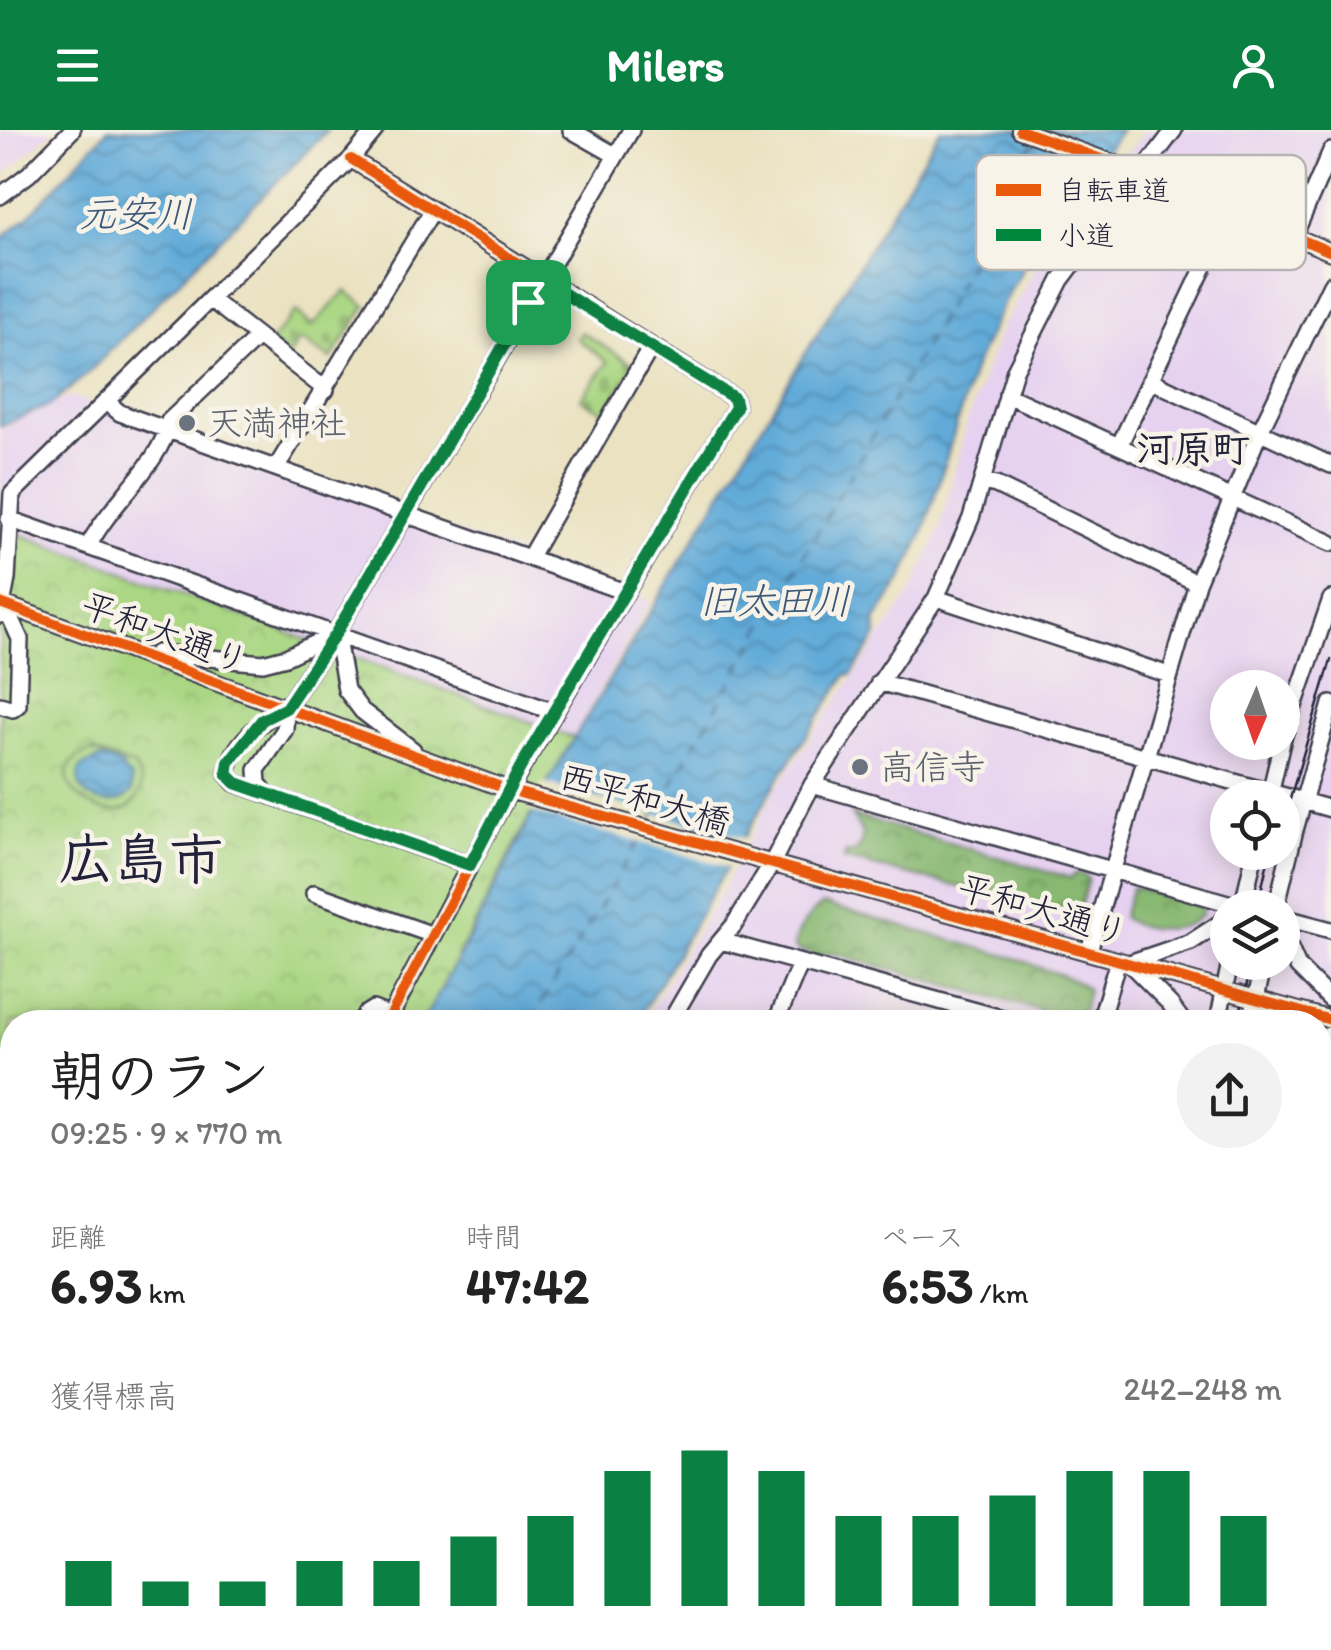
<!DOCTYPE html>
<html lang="ja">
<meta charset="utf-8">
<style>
body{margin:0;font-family:Itim,"Klee One",sans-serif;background:#f2f2f2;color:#222;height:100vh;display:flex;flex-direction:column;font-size:38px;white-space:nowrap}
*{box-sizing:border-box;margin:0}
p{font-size:32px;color:#767676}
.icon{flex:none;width:55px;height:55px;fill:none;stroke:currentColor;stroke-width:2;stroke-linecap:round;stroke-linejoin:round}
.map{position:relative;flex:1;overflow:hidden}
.sheet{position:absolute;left:0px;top:880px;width:1332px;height:640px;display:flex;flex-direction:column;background:#fff;border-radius:40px 40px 0 0;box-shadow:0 5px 25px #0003}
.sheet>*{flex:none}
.needle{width:65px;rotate:182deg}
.tools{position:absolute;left:1210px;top:540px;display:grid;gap:20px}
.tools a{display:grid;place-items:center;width:90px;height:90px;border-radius:50%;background:#fff;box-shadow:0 5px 25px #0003;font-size:50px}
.pin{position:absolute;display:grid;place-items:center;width:85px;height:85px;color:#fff;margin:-42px;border-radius:20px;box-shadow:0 5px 15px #0006}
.round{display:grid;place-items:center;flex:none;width:105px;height:105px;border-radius:52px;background:#f2f2f2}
.headline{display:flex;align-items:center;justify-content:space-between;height:170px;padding:0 50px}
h1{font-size:55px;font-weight:700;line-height:75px}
.stats{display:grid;grid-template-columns:repeat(3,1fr);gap:15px;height:170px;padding:10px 50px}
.stats div{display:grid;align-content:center}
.stats b{font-size:50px;font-weight:700}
.stats small{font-size:28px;font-weight:400}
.stats p{font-size:28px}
.chart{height:280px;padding:20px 50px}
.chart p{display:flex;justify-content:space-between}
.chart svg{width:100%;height:180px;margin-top:10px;stroke:#0b8043;stroke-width:6}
header{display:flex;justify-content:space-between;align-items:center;height:130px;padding:0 50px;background:#0b8043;color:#fff;font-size:45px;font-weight:700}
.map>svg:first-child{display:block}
</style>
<header><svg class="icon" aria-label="menu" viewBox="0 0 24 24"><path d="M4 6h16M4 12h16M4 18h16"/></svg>Milers<svg class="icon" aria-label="person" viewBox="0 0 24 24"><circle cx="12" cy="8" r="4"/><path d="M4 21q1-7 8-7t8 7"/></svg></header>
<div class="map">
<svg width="1331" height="1520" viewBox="0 0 1331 1520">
<defs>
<pattern id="forest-crowns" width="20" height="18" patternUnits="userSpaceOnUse" patternTransform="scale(2.5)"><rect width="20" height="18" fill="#88b872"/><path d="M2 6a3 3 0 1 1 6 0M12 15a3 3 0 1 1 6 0" fill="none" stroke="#6f955f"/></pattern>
<pattern id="cemetery-stones" width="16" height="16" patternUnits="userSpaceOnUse" patternTransform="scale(2.5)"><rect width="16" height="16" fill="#abd784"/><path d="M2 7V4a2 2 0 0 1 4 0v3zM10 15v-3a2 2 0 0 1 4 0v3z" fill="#93b873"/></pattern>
<pattern id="park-crowns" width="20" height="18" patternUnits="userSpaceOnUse" patternTransform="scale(2.5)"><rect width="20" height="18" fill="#abd784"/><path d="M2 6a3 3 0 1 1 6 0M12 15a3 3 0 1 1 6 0" fill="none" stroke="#93b873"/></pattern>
<pattern id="water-waves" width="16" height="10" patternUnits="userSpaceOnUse" patternTransform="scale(2.5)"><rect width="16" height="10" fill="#62abd9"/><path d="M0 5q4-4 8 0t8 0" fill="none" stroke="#508bb1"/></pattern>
</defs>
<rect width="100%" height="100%" fill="#f7f3e8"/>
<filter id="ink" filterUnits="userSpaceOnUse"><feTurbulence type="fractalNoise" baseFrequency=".01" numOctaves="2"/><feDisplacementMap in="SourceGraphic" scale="20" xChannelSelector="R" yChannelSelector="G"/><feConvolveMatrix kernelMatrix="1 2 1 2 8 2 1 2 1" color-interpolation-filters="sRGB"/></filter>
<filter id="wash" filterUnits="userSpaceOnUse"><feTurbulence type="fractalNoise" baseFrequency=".0048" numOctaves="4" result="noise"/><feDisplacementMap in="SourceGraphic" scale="40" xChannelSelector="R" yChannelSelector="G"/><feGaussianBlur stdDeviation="2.25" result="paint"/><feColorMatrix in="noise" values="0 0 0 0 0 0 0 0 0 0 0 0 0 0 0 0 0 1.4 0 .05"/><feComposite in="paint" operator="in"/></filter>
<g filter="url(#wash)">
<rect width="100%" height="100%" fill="#eae2c1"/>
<path fill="#e6d2f0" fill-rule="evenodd" d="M0 0H54L0 48Z
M1146 0H1331V1520H271L278 1508H1320V892H642L720 764 777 657 910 465 939 402 968 289 1000 200 1040 130ZM1228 558H1282V612H1228ZM1228 668H1282V722H1228ZM1228 778H1282V832H1228Z
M70 266 651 471 538 668 0 479V298Z"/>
<path fill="url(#forest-crowns)" stroke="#556d56" stroke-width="2.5" d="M852 685 1071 748 1076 743 1085 745 1088 749 1079 781 1071 784 844 729 846 723H854L860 717 863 705Z
M1132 757 1203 776 1201 785C1184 804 1141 802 1122 787Z
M823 774 1025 831C1043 841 1077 847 1088 860L1081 888 1070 887 1060 892 1041 888 1039 880 832 823 818 827 797 820 794 815C798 800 810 783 823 774Z"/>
<path fill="url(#cemetery-stones)" stroke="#667c60" stroke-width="2.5" d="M346 161 366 176 331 229 300 209 289 226 270 212 296 181 312 196Z
M581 202 634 235 605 282 581 269 608 232 577 209Z"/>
<path fill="url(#park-crowns)" stroke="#667c60" stroke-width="2.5" d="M0 397 574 608C518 699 475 799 423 892H12V1508H98L91 1520H0Z"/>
<path fill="#abd784" stroke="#667c60" stroke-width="2.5" d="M91 621 134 636C140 646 144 655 138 666 118 710 24 645 91 621Z
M334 1508H439L438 1520H327Z"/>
<path fill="url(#water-waves)" stroke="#42668a" stroke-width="2.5" d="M107 0H328L90 241 52 274 0 296V108L28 87Z
M940 0H1121L1036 116 1002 175 974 237 924 401 903 448 875 491 877 506 851 545 847 544 777 651 637 892H423L476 796 549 650Z
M101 628 123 636 122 640 131 648 132 661C115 686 67 667 81 637Z
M98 1508H274L267 1520H91Z"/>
<path fill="#eae2c1" d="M543 653 748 709 732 738 528 681Z"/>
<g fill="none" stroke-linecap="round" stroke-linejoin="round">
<path stroke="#3c597a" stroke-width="2.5" stroke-dasharray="12 10" stroke-linecap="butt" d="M649 694 935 198 1033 13
M530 892 643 705
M177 1520 184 1508"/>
</g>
</g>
<g filter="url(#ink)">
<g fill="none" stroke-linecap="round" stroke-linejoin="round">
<g stroke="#403f4f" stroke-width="20">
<path id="minor" d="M571 0 615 25
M1020 0 1163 51 1331 122
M351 29 734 268 736 277 521 639 387 892
M0 66 29 44 72 0
M1294 106 1331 21
M210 169 326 260
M1150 250 1331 335
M1007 265 1331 413
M107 272 120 283 625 462
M1119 316 1231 80
M276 338 432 81
M982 352 996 355 1197 453
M9 389 554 582
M88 417C108 375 163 332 169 291L258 207
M529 428 651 217
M936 468 1169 545
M0 473 509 660 1331 890
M0 485 7 449 12 364 195 184 351 29 375 0
M336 503 346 560 362 581 413 620
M157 523 263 533 286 527 332 505
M879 552 1331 679
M0 575 13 579 18 575 20 509 4 474
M286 578C261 590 231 615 227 644L235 653 469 735
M1282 611 1331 469
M812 655 1242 777
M265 662 258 653 257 640 285 599 286 578 336 503 631 0
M1269 668 1282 612
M314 763 433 805
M1242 778 1255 722
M1276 778 1295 700 1331 574
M1282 787 1331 800
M1282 800 1298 837 1331 870
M721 811 1016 892
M1089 821 1197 453 1260 301 1331 154
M1129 833 1191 812 1228 788
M1132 836 1170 874 1183 892
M361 892 365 884 373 879 390 886
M670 892 709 825 734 795 772 733 812 655 936 468 971 388 1015 240 1061 150 1174 0
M776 892 800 834
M1100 892 1118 830
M1218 892 1230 832
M1251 892 1264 832
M1320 907 1331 905
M1320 973 1331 976
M0 1182 12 1174
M1320 1266 1331 1202
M1320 1335 1331 1339
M1320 1358 1331 1362
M537 1508 573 1520
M771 1508 809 1520
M67 1520 74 1508
M296 1520 304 1508
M504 1520 509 1508
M688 1520 691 1508
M966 1520 970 1508
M1307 1520 1308 1508"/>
</g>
<g stroke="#403f4f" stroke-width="22">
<path id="major" d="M1262 1508 1298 1520
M1134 1520 1135 1508
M1170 1520 1171 1508"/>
</g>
<use href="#minor" stroke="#fff" stroke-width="15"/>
<use href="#major" stroke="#f8bd89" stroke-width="18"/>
<path stroke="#22223b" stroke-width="2.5" d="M1282 696 1331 530
M1257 778 1270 722
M1238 892 1252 832
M1320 1350 1331 1354
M1152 1520 1154 1508"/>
<path stroke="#00873e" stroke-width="8" stroke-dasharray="15 8" stroke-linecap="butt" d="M0 1317 12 1323
M0 1383 12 1385
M0 1490 12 1491"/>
<g stroke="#f7f3e8" stroke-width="16">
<path id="cycleway" d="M1020 0 1163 51 1331 122
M351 29 734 268 736 277 521 639 387 892
M0 473 509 660 1331 890"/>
</g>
<use href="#cycleway" stroke="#e8590c" stroke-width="10"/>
</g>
</g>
<g fill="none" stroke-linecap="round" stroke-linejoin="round" filter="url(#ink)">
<g stroke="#fff" stroke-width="20">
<path id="route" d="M542 150 734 268 736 277 520 638 470 735 236 653 227 644 229 632 262 590 286 578 336 503Z"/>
</g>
<use href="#route" stroke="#0b8043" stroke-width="12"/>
</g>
<g fill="#6b7280" stroke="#f7f3e8" stroke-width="4">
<circle cx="187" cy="293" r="10"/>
<circle cx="860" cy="637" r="10"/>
</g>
<g text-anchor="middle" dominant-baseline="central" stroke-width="9" stroke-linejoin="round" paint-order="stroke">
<g font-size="35" fill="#5b616d" stroke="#f7f3e8" text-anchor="start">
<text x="207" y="293">天満神社</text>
<text x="880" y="637">高信寺</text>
</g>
<g font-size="35" fill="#22223b" stroke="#f7f3e8">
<text transform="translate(165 503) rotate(20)">平和大通り</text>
<text transform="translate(645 669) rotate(16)">西平和大橋</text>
<text transform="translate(1043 780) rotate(16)">平和大通り</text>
</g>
<g font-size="38" font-style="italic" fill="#3c597a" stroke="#f7f3e8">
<text x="136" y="84">元安川</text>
<text x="775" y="471">旧太田川</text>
</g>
<g font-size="38" font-weight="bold" fill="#22223b" stroke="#f7f3e8">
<text x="1193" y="319">河原町</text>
</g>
<g font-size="55" font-weight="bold" fill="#22223b" stroke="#f7f3e8">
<text x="141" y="729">広島市</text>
</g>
</g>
<rect x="976" y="25" width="330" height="115" rx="15" fill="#f7f3e8" stroke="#b7b4b4" stroke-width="2.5"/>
<rect x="996" y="54" width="45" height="12" fill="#e8590c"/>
<rect x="996" y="99" width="45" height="12" fill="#00873e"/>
<g font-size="28" fill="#22223b">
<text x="1058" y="70">自転車道</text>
<text x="1058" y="115">小道</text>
</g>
</svg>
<div class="tools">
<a><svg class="needle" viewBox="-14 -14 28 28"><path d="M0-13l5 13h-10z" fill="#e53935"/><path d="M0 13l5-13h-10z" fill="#767676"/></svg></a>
<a><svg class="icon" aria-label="locate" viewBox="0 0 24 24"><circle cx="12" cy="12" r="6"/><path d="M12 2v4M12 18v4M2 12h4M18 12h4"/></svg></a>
<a><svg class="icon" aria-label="layers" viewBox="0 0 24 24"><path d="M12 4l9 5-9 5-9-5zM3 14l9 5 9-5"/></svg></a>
</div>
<div class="pin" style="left:528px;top:172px;background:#1e9e55"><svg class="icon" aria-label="arrive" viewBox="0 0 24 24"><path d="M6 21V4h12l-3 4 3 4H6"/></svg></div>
<section class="sheet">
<div class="headline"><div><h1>朝のラン</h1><p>09:25 · 9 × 770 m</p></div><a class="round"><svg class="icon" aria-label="share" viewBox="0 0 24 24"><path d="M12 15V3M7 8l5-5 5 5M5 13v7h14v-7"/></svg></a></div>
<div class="stats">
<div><p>距離</p><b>6.93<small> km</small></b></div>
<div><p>時間</p><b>47:42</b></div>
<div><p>ペース</p><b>6:53<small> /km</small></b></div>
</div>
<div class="chart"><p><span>獲得標高</span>242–248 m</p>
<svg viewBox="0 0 160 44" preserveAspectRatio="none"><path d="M5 44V33M15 44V38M25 44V38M35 44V33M45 44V33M55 44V27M65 44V22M75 44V11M85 44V6M95 44V11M105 44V22M115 44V22M125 44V17M135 44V11M145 44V11M155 44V22"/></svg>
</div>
</section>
</div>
